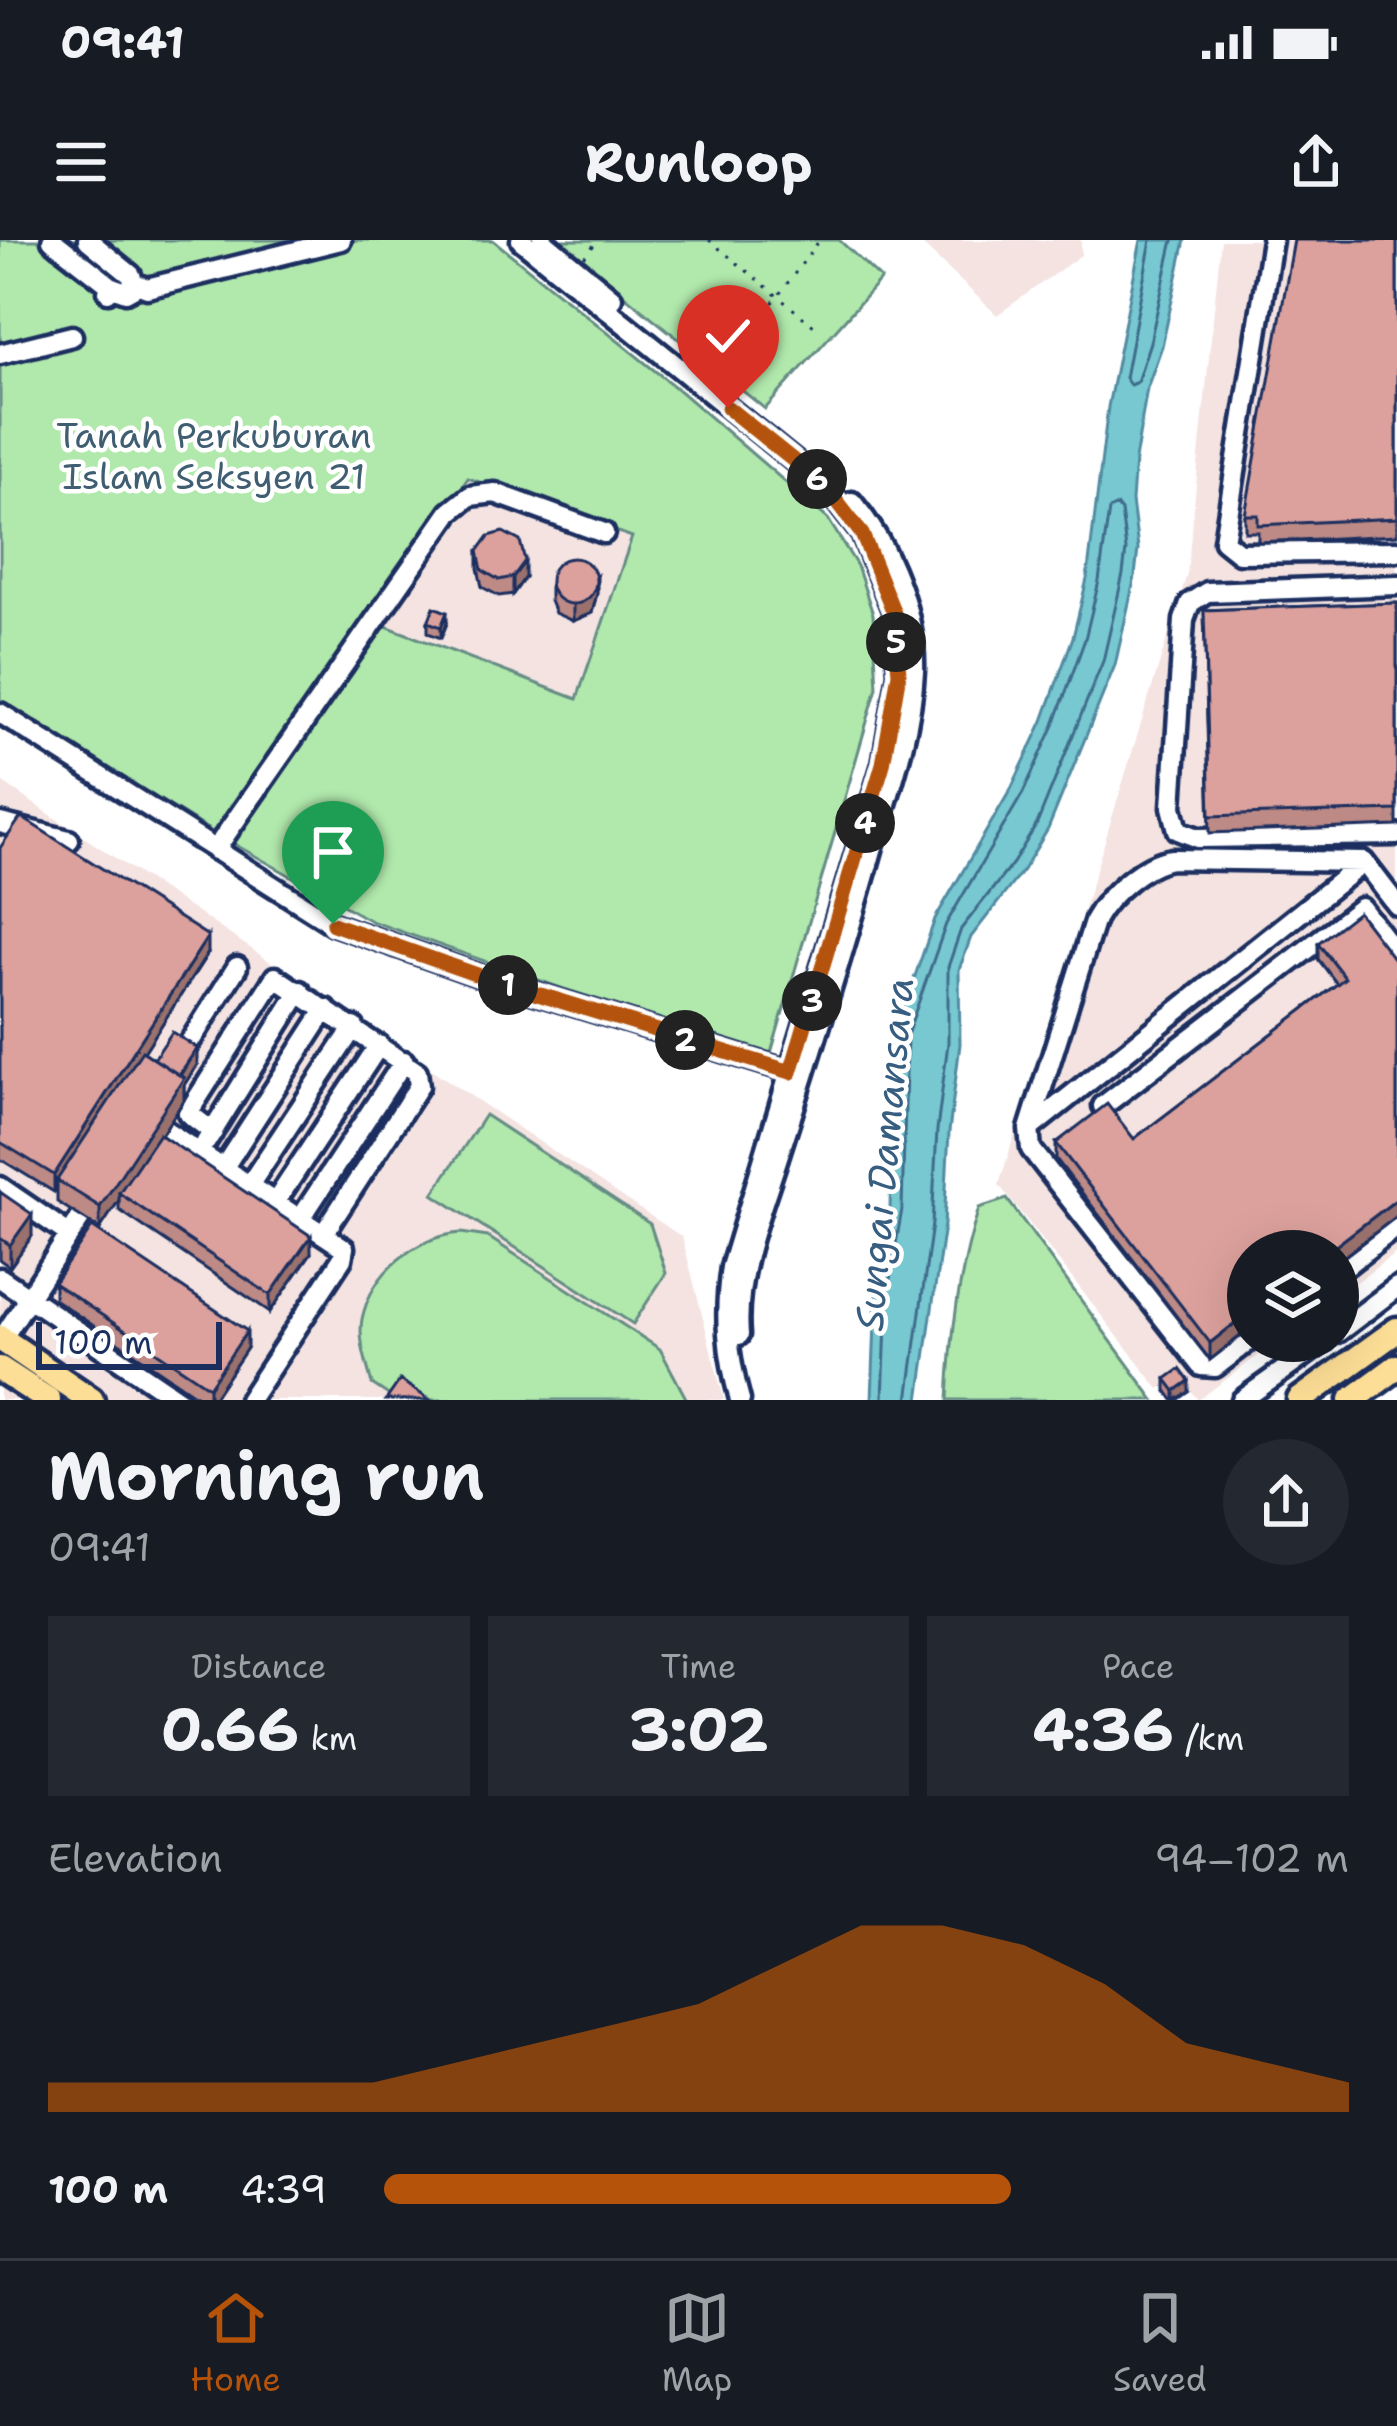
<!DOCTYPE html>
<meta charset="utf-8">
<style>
body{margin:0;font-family:"Shantell Sans",sans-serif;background:#242831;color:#f1f3f6;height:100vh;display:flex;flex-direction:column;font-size:45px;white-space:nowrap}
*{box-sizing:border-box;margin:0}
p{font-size:39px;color:#9ea1a6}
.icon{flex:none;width:66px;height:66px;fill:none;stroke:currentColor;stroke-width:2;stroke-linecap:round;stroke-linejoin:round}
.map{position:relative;height:1160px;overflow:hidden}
.sheet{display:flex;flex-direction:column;background:#171b24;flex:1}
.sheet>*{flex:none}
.controls{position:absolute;left:1227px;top:990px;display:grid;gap:24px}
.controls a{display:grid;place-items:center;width:132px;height:132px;border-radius:50%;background:#171b24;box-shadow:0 12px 48px #0002;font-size:60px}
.scale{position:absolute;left:36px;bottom:30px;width:186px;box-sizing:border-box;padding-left:12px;border:6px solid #1b2f5e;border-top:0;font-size:33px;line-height:42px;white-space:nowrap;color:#1b2f5e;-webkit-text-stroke:9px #fff;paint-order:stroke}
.pin{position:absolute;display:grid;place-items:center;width:102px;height:102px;color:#fff;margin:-123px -51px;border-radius:50% 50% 50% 0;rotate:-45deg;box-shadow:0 0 12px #0007}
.pin .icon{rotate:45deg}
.km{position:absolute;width:60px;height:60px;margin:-30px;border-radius:50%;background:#222;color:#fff;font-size:33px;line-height:60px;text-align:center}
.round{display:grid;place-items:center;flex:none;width:126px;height:126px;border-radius:63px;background:#242831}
.overview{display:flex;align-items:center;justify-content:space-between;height:204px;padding:0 48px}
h1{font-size:66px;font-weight:700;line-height:90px}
.metrics{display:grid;grid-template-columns:repeat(3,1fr);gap:18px;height:204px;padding:12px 48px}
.metrics div{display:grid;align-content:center;border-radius:0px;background:#242831;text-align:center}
.metrics b{font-size:60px;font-weight:700}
.metrics small{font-size:33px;font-weight:400}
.metrics p{font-size:33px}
.chart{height:336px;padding:24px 48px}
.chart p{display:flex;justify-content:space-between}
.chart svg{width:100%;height:216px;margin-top:12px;fill:#b45309;opacity:.7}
ul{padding:0 48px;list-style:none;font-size:39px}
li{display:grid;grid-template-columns:192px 144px 1fr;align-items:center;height:90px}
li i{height:30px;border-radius:15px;background:#b45309}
.status{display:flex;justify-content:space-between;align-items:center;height:84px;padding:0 60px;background:#171b24;direction:ltr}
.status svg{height:33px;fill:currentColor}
header{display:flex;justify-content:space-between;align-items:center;height:156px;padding:0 48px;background:#171b24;font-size:54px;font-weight:700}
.tab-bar{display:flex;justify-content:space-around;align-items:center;height:168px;border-top:3px solid #363941;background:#171b24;font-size:33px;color:#9ea1a6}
.tab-bar a{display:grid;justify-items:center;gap:6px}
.tab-bar .on{color:#b45309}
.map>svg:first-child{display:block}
</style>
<div class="status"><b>09:41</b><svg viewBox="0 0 49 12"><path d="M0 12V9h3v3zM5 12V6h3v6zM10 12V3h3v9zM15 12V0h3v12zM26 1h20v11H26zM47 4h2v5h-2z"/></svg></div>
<header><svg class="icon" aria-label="menu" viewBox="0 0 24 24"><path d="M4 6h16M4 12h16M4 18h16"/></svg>Runloop<svg class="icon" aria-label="share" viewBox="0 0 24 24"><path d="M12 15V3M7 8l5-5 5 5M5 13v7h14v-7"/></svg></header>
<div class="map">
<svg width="1397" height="1160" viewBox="0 0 1397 1160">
<rect width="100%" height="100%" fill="#fff"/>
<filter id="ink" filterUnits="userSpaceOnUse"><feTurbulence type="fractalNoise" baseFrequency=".00833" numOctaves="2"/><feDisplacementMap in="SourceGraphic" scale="24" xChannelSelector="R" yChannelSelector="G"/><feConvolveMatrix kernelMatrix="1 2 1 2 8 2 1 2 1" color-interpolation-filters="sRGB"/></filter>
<g filter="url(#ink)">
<path fill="#f4e3e1" d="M917 0H1081V15L997 75Z
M1221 0H1397V1012L1338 1056V1011H1248V1101H1278L1198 1160 1180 1135 1159 1149 999 945 1187 334Z
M468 238 632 297 578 459 369 380Z
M0 541 682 997 724 1160H0Z"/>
<path fill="#b1e9ac" stroke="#668c85" stroke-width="3" fill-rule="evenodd" d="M0 0H493L675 147 828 279 857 326 873 374 877 447 771 813 564 749 371 681 211 591 0 462ZM468 238 632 297 577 459 370 380Z
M556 0H839L881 39 765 169Z
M485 875 650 984 666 1033 633 1084 433 954Z
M1007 959 1154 1160H948C951 1093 959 1032 979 968Z
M461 993 488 997 660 1109 687 1160H396L372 1144C367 1124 358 1100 362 1079 372 1032 415 997 461 993Z"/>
<path fill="#77c8d0" stroke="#528ba2" stroke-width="3" d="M1141 0H1185L1162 106 1147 148 1135 220 1132 261 1138 309 1135 336 1115 425 1048 589 1023 630 971 697 959 730 960 804 949 892 944 985 919 1160H872L876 1055 890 968 895 793 935 679 1012 547 1043 481 1073 397 1087 339 1108 167Z"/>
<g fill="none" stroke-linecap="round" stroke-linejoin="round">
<path stroke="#406c8c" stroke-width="3" d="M1151 0 1125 138 1130 145 1137 142 1150 102 1173 0
M883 1160 887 1057 902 969 907 795 946 684 1023 553 1054 485 1085 399 1099 341 1109 270 1117 266 1121 271 1126 310 1123 334 1103 421 1037 584 1013 623 961 689 948 727V803L937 890 932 984 908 1160"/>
<g stroke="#1b2f5e" stroke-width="27">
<path id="minor" d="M52 0 112 47 108 52
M88 0 131 35 135 47 126 52 112 47
M521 0 824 245 862 294 894 373 899 433 883 524 731 1027C724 1075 727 1113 740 1160
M542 0 612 58
M1272 0 1224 301 1239 313 1397 311
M135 43 147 48 341 0
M0 114 72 96
M1397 345 1207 352 1190 363 1184 380 1172 567 1178 590 1198 598 1397 595
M0 473 333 684 489 739 798 834
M0 583 69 600
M215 610 450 272 470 256 495 253 604 293
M176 824 237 727
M1103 866 1361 668 1397 715
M148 879 344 1008 342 1019 249 1160
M1029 889 1364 622
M213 892 188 873 275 737 417 832 419 846 324 993
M206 902 300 751
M224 927 326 769
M250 944 354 787
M0 947 70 995
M276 961 379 805
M301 978 404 821
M1338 1032 1397 986
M0 1038 179 1160
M1338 1092 1397 1047
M739 1095C734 1035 760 973 778 917 811 815 843 713 872 610 889 552 911 492 914 431 916 373 889 306 852 262
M1249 1101 1215 1127 1201 1126 1031 909 1029 889 1095 679C1108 655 1144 623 1172 619L1364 622 1397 665
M0 1102 92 960
M1242 1160 1325 1101"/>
</g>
<g stroke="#1b2f5e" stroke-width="33">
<path id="major" d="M0 1098 91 1160
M0 1129 48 1160
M1300 1160 1397 1090
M1352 1160 1397 1127"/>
</g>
<path stroke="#1b2f5e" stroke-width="3" stroke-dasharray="3 9" stroke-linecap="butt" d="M709 0 814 86
M584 17 598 0
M715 140 819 1"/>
<use href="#minor" stroke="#fff" stroke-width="18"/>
<use href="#major" stroke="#fdde96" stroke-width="24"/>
</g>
<path fill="#bd8a86" stroke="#1b2f5e" stroke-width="3" d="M1397 0V295L1258 302V292H1245V275Z
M478 311 525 337 513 354 499 356 482 347 478 328Z
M550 344 597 353 592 373 573 381 555 373 550 361Z
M1397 363V586L1210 593 1204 370Z
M428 382 447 383 441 398 428 393Z
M0 608 208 713 144 812 154 819 197 825 184 845V860L161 895 311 1013 270 1072 119 970V960L100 989 57 962V946L54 952 0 919Z
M1318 703 1397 723V976L1210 1120 1056 919V903L1134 899 1337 744 1318 719Z
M0 952 32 996 10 1027 0 1020Z
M54 1043 247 1108 212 1160H203L54 1059Z
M1166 1139 1189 1152 1178 1160H1173L1166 1150Z"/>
<path fill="#9a716d" stroke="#1b2f5e" stroke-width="3" d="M525 321V337L513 354V337Z
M597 336V353L592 373 573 381V365Z
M447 372V383L441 398V387Z
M208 696V713L60 942 57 940V946L54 952V935Z
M197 808V825L184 845V860L122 955 119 953V960L100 989V967Z
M1397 959V976L1338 1021V1011H1329Z
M32 974V996L10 1027V1005Z
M311 996V1013L270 1072V1055Z
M1248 1073V1090L1210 1120V1103Z
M247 1091V1108L212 1160H209V1147Z
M1189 1141V1152L1175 1160V1151Z"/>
<path fill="#dca19c" stroke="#1b2f5e" stroke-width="3" d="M1294 0H1397V278L1258 285V275H1245Z
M503 292 520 301 525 321 513 337 499 340 482 330 478 311 489 296Z
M550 341a23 23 0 1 1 46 0a23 23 0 1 1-46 0Z
M1397 363V570L1210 576 1204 370Z
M434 367 447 372 441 387 428 382Z
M21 577 208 696 54 935 0 902V608Z
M1358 672 1397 723V959L1329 1011H1248V1073L1210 1103 1056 903 1107 864 1134 899 1345 738 1318 703Z
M172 792 197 808 179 835 154 819Z
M142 811 184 838 100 967 57 940Z
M159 894 311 996 270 1055 119 953Z
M0 952 32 974 10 1005 0 998Z
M92 987 247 1091 209 1147 54 1043Z
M1180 1129 1189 1141 1175 1151 1166 1139Z
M400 1140 430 1160H386Z"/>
</g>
<g fill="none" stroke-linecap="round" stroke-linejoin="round" filter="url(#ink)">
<g stroke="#fff" stroke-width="24">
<path id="route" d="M333 684 489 739 791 832 883 524 899 433 894 373 862 294 824 245 728 168"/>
</g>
<use href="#route" stroke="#b45309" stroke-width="15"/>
</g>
<g text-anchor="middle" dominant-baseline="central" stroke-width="9" stroke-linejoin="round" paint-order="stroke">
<g font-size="36" fill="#405e72" stroke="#fff">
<text x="214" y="195">Tanah Perkuburan<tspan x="214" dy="41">Islam Seksyen 21</tspan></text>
</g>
<g font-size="39" font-style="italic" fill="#375d80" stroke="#fff">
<text transform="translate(884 914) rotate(-85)">Sungai Damansara</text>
</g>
</g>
</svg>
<div class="controls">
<a><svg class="icon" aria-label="layers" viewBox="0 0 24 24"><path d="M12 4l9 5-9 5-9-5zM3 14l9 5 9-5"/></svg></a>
</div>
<div class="scale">100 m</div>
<div class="pin" style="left:333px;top:684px;background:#1e9e55"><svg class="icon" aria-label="arrive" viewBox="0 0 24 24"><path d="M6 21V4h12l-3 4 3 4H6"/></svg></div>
<div class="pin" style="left:728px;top:168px;background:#d93025"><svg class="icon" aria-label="check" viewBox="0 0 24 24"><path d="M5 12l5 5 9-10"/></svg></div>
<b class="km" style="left:508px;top:745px">1</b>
<b class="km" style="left:685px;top:800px">2</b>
<b class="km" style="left:812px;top:761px">3</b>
<b class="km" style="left:865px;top:583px">4</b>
<b class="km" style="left:896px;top:402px">5</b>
<b class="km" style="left:817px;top:239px">6</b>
</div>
<section class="sheet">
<div class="overview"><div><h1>Morning run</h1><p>09:41</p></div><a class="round"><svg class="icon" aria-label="share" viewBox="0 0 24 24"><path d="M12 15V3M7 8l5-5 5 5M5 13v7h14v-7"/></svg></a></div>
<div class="metrics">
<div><p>Distance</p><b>0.66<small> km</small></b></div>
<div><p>Time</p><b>3:02</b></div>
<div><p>Pace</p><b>4:36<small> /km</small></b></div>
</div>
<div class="chart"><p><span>Elevation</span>94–102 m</p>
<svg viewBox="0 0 160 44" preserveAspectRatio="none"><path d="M0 44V38L10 38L20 38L30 38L40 38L50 34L60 30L70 26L80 22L90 14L100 6L110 6L120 10L130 18L140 30L150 34L160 38V44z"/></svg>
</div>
<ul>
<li><b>100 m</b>4:39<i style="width:65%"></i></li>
</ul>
</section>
<nav class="tab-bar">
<a class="on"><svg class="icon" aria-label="home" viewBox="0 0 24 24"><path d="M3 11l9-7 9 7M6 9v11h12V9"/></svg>Home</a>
<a><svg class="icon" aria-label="map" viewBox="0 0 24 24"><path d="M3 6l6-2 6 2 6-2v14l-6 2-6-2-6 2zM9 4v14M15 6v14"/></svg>Map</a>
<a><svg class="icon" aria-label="saved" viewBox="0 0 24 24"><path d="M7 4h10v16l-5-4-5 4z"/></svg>Saved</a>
</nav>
